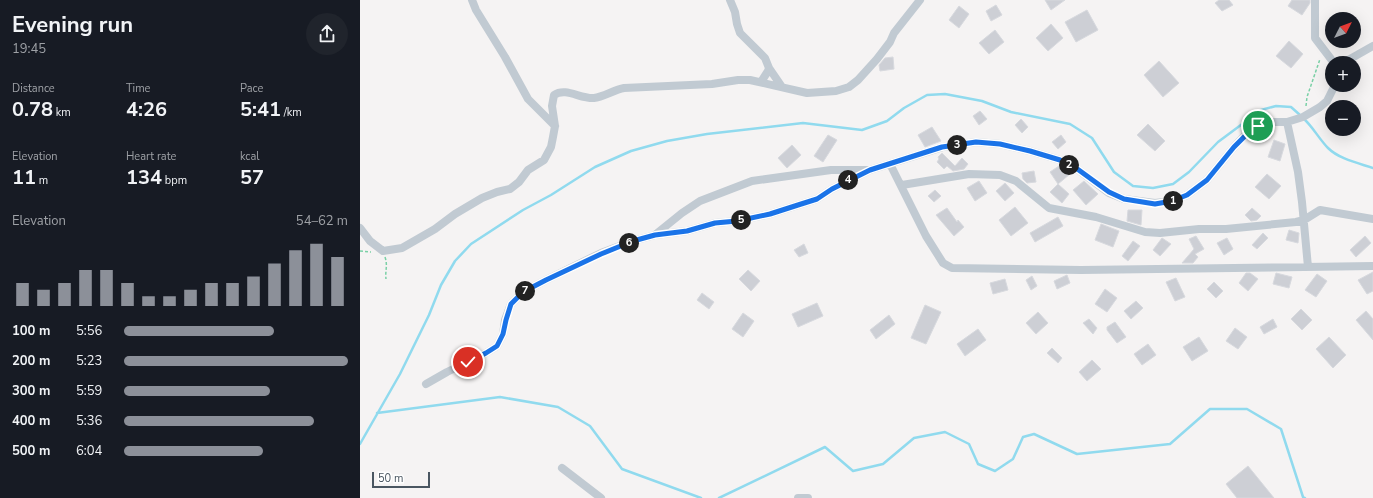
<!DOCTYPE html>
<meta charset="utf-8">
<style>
body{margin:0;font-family:"Nunito Sans",sans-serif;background:#20242c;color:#f1f3f6;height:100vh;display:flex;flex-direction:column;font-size:15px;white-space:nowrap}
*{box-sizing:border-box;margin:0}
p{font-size:13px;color:#9ea1a6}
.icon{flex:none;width:22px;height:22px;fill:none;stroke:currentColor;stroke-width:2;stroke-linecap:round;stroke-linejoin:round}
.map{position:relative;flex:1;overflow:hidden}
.sheet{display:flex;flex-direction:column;background:#171b24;width:360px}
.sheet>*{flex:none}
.needle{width:26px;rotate:48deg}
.controls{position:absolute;left:965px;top:12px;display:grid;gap:8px}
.controls a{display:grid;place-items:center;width:36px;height:36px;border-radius:50%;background:#171b24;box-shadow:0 4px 16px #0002;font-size:20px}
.scale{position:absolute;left:12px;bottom:10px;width:58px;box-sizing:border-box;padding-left:4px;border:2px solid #4a5661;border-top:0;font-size:11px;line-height:14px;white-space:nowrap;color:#4a5661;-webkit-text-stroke:3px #fff;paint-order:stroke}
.pin{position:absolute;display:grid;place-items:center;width:34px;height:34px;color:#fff;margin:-17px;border:2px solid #fff;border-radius:50%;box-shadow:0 1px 4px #0007}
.km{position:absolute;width:20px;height:20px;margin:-10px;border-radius:50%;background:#222;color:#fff;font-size:11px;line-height:20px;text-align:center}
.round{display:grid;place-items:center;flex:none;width:42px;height:42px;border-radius:21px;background:#20242c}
.overview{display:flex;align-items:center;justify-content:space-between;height:68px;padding:0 12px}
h1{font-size:22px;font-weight:700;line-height:30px}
.metrics{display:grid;grid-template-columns:repeat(3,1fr);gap:6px;height:68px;padding:4px 12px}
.metrics div{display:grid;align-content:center}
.metrics b{font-size:20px;font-weight:700}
.metrics small{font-size:11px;font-weight:400}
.metrics p{font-size:11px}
.chart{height:112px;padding:8px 12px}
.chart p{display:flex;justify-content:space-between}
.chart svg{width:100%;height:72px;margin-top:4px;stroke:#8c9099;stroke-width:6}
ul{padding:0 12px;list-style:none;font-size:13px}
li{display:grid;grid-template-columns:64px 48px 1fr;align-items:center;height:30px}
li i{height:10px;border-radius:5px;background:#8c9099}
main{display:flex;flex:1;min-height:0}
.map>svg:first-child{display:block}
</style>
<main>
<section class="sheet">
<div class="overview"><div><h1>Evening run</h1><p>19:45</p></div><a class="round"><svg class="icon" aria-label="share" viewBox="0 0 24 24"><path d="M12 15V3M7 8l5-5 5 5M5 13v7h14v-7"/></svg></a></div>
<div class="metrics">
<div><p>Distance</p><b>0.78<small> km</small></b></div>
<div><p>Time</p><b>4:26</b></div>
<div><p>Pace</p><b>5:41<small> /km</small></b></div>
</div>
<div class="metrics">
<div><p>Elevation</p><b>11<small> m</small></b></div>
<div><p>Heart rate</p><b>134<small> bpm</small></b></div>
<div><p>kcal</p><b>57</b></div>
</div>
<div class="chart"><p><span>Elevation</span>54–62 m</p>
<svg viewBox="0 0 160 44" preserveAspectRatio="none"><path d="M5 44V30M15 44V34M25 44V30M35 44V22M45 44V22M55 44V30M65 44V38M75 44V38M85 44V34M95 44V30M105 44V30M115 44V26M125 44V18M135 44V10M145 44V6M155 44V14"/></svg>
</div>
<ul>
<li><b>100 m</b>5:56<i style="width:67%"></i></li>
<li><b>200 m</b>5:23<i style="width:100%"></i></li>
<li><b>300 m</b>5:59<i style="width:65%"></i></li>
<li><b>400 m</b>5:36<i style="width:85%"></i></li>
<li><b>500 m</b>6:04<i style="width:62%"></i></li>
</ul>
</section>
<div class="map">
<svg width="1013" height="498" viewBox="0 0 1013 498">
<rect width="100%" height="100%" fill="#f5f3f3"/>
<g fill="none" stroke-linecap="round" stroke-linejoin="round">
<path stroke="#90daee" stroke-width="2.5" d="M944 119C953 127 959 139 968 148 979 159 998 163 1013 168
M17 413 140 397 198 407 230 426 262 469 341 498
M0 444 40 374 69 315 81 285 95 261 111 244 163 210 191 195 235 167 271 151 307 141 347 134 443 123 502 130 527 121 544 108 567 95 585 94 622 101 651 112 710 124 732 138 754 172 773 186 793 188 813 184 829 172 858 142 901 110 916 106 931 107 940 115
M359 498 465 447 493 471 523 464 554 438 585 432 609 444 618 464 635 471 653 459 663 437 674 434 717 454 810 444 850 409H887L921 429 943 497 945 498"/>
</g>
<path fill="#cdcfd5" stroke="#d7d9de" d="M685 0H705L691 10Z
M859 0H869L873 5 862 11 855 3Z
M932 0H950V3L942 15 928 6Z
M636 5 642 15 631 21 626 11Z
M599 6 609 14 599 28 589 20Z
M727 10 738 30 716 42 705 22Z
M691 24 703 38 688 51 676 38Z
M635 30 644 42 629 54 619 43Z
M929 41 943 54 931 68 916 56Z
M533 57 534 69 520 71 519 65 525 58Z
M799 61 819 83 803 97 784 75Z
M620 111 627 119 619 125 613 116Z
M661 119 668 127 662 133 655 125Z
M788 124 805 141 795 151 777 135Z
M572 127 581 141 565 147 558 135Z
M468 135 477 140 463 162 454 156Z
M701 135 706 142 698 149 692 142Z
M914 140 925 144 920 161 908 157Z
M432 145 441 155 427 168 418 158Z
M582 153 595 166 602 158 608 164 604 169 593 171 587 166 584 169 577 162 579 159 578 157Z
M699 166 707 170 710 174 698 184 690 172Z
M674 171 676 182 667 183 663 179 662 173Z
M907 174 921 186 909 199 895 187Z
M619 181 627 193 615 201 607 188Z
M724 181 738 194 726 205 713 190Z
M645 183 654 193 645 201 636 191Z
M698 184 709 194 702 203 690 192Z
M575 190 581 196 574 202 568 196Z
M655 207 668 223 651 236 639 220Z
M587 208 597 222 598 220 604 227 594 236 576 215Z
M892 208 901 216 897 220 891 221 885 215Z
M768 210H782L781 225 767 221Z
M698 217 703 226 675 242 670 233Z
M741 224 759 231 753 247 735 240Z
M929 230 939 233 938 243 926 240Z
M903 233 908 238 897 249 892 245Z
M836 236 844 249 835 254 838 257 833 263H822L834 249 829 239Z
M1005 236 1011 243 996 257 990 250Z
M802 238 811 244 800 256 793 250Z
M867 238 873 249 864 255 857 243Z
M773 241 780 246 768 261 762 256Z
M444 244 448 253 439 257 434 250Z
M388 270 400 281 391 291 379 279Z
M1013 272V291L1007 294 998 280Z
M886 273H890L898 279 888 291 879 283Z
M916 273 932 277 929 288 913 284Z
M957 274 967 281 956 297 945 290Z
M707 275 710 283 697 289 694 281Z
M672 276 677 286 671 290 666 280Z
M816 278 825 297 815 301 806 282Z
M645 279 648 290 633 294 630 283Z
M854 282 863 291 856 298 847 289Z
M745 289 757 298 747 312 735 304Z
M342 293 354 302 349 309 337 300Z
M776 301 783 308 771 319 764 311Z
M457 303 463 316 438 327 432 314Z
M565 305 581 312 566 344 551 338Z
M941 309 952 320 942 330 931 319Z
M1006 311 1013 319V340L996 320Z
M678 312 688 323 676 334 666 323Z
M383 313 394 321 383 337 372 329Z
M529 315 535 324 516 339 510 330Z
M729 319 737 328 733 334 723 323Z
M913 319 917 327 904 334 900 327Z
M755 322 766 337 757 343 747 330V327Z
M875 328 887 337 878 349 866 341Z
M618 329 626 340 605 356 597 344Z
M839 337 848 351 832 361 823 347Z
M969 337 986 355 973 368 956 349Z
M788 344 796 355 782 365 774 354Z
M692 348 702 358 698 363 687 353Z
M732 360 741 369 727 381 719 372Z
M888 466 914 498H877L866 484Z"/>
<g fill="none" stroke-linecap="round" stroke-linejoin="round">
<path stroke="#7ad0a6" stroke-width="1.5" stroke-dasharray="3 2" stroke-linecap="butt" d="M946 106 947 97 960 59
M0 251 11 252
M25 257C28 266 25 270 26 279"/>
<path stroke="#c1cad2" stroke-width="8" d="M112 0 116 10 145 57 168 99 195 126
M370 0 375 12 377 24 380 33 405 58 409 68 408 71 401 82
M955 0V38L974 63
M983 63 1013 46
M409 68 422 87
M927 122 938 172 942 202 948 267
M530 164 566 236 583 263 592 268 721 270 1013 266
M542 185 609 174 640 175 656 181 689 208 736 217 785 232 800 233 839 229H866L936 222 944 220 960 210 1013 219
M0 228 10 241 23 251 42 248 75 229 95 214 122 198 137 192 150 189 159 182 168 170 184 160 191 147 193 137 195 126 192 106 194 95C206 87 220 99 234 98 243 97 254 90 264 88L352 84 378 80H390L447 93 476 91 489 87 498 80 517 59 530 42 534 33 560 0
M296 234 322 213 340 201 392 181 471 170H507
M66 384 87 372 126 353 137 346 143 334 145 320 151 304 163 292 186 280 241 253 273 241 295 235 327 231 355 223 377 221 410 214 457 199 472 189 510 170 583 147 616 142 640 144 670 151 700 160 716 168 749 193 764 199 795 203 812 201 827 195 847 180 874 147 887 133 898 126 911 122H927L943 117 960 107 967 101 975 85
M202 468 241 498
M438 498H448"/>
</g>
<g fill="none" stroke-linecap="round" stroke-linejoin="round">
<g stroke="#fff" stroke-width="8">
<path id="route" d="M108 362 126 353 137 346 143 334 146 320 151 304 163 292 186 280 241 254 273 241 295 235 327 231 355 223 377 221 410 214 438 205 457 199 472 189 510 170 582 147 616 142 640 144 670 151 700 160 716 168 749 192 764 199 795 204 812 201 827 195 847 180 874 147 887 134 898 126"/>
</g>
<use href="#route" stroke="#1a73e8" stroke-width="5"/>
</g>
</svg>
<div class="controls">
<a><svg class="needle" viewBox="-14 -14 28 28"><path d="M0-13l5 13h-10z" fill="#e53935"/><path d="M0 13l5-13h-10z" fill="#9ea1a6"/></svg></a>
<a>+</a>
<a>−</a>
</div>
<div class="scale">50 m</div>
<div class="pin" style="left:898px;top:126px;background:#1e9e55"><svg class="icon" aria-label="arrive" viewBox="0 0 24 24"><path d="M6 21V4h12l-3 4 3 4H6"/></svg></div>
<div class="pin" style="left:108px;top:362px;background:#d93025"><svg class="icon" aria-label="check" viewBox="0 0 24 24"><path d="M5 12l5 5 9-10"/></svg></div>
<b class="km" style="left:813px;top:201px">1</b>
<b class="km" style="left:709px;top:165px">2</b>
<b class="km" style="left:597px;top:145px">3</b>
<b class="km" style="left:488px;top:180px">4</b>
<b class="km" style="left:381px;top:220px">5</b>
<b class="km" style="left:269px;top:243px">6</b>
<b class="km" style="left:165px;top:291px">7</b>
</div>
</main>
